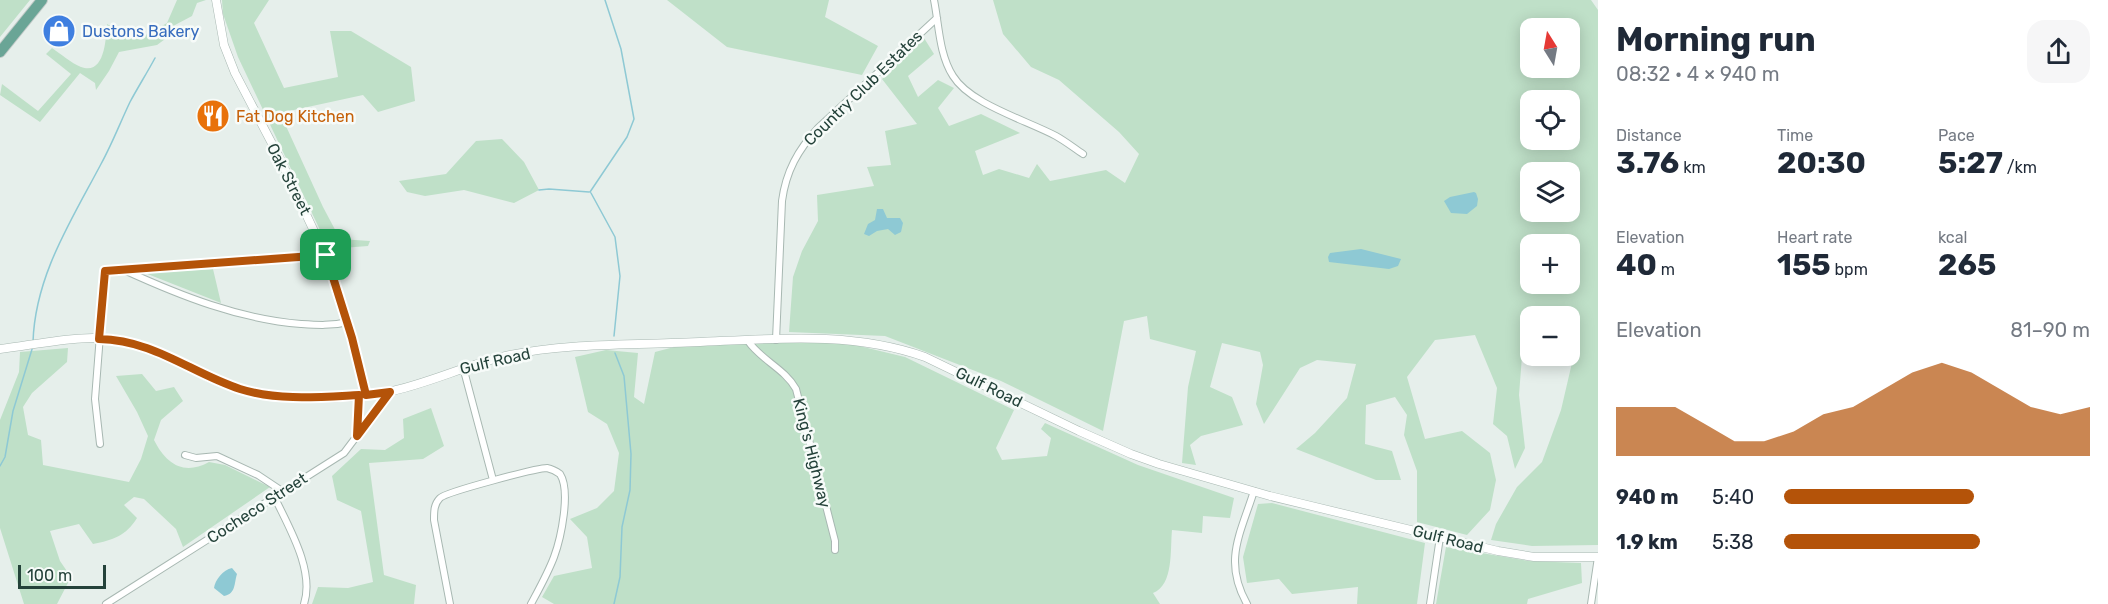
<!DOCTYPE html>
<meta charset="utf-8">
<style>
body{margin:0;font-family:Rubik,sans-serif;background:#f6f6f7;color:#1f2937;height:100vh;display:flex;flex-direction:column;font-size:22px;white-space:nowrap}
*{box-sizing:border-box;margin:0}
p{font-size:20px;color:#747a83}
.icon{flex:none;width:33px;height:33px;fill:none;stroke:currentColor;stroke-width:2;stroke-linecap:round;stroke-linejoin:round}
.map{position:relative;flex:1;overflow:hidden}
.panel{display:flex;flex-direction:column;background:#fff;width:510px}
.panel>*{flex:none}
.needle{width:39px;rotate:349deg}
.controls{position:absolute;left:1520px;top:18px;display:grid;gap:12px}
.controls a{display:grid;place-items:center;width:60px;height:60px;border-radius:12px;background:#fff;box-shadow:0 3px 15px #0003;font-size:30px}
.scale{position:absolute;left:18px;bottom:15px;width:88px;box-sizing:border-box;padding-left:6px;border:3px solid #24423a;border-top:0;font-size:16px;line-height:21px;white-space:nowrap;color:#24423a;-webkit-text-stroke:4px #f7fbf9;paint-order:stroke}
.pin{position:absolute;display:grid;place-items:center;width:51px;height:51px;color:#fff;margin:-26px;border-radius:12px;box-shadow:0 3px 9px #0006}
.round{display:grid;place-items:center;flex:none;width:63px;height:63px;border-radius:18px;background:#f6f6f7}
.headline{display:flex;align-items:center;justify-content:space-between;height:102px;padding:0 18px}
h1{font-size:33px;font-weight:700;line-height:45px}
.metrics{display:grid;grid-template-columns:repeat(3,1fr);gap:9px;height:102px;padding:6px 18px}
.metrics div{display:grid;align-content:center}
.metrics b{font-size:30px;font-weight:700}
.metrics small{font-size:16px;font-weight:400}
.metrics p{font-size:16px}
.chart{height:168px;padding:12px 18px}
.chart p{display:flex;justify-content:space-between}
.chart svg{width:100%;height:108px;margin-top:6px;fill:#b45309;opacity:.7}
ul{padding:0 18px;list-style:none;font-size:20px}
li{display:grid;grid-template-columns:96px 72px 1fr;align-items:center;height:45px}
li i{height:15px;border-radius:8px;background:#b45309}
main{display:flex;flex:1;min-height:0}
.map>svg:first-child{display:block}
</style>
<main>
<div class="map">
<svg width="1598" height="604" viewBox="0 0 1598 604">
<rect width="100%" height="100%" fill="#e6efeb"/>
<path fill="#bfe0c8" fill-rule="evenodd" d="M0 0H30L0 37Z
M177 0H206L197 3 192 16 175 25 176 31 157 45 119 52 109 71 96 90 95 83 80 73 40 122 0 95 2 84 38 111 71 74 46 54 52 48C61 54 71 63 81 67 105 76 106 38 107 24L119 31 144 36 167 23Z
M222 0H269L254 23 284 88 338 77 330 31H351L411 67 415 101 378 112 363 95 280 113 323 207 340 239 370 241 368 246 329 249 238 57 223 14Z
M667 0H829L825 17 878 46 862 75 727 47Z
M993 0H1591L1598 10V545L1532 546 1491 540 1496 524 1517 487 1542 462 1561 410 1575 350 1569 316H1530V347L1522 356 1519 395 1525 448 1515 469 1507 436 1493 424 1497 388 1475 335 1435 340 1407 377 1425 439 1462 431 1490 453 1496 480 1490 510 1467 535 1417 522V471L1404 435 1407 415 1395 397 1366 405 1365 444 1392 451 1401 480H1376L1296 449 1315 433 1347 398 1356 364 1317 360 1300 368 1264 424 1256 404 1263 365 1260 352 1222 343 1210 387 1232 397 1243 425 1201 436 1190 445 1196 465 1182 463 1188 387 1196 351 1150 339 1147 316 1124 321 1103 431 1001 381 885 336 789 332 793 277 802 251 818 221 817 195 874 186 867 167 891 165 885 131 917 124 882 79 924 38 934 54 908 76 918 97 938 80 954 88 938 108 949 126 981 114 1020 133 975 151 983 175 999 169 1029 178 1037 164 1050 181 1106 170 1125 183 1139 154 1119 132 1059 80 1031 67 1003 34ZM1530 28H1569V68H1530ZM1530 100H1569V140H1530ZM1530 172H1569V212H1530ZM1530 244H1569V284H1530Z
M502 139 524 162 539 190 514 203 464 190 425 196 407 192 399 181 446 174 476 141Z
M213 269 221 303 145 273Z
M813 341 855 345 905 357 1014 410 996 448 1002 460 1047 456 1051 438 1041 429 1045 423 1138 465 1234 498 1230 518 1203 516 1202 533 1172 530C1170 549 1174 585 1153 593L1160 604H554L542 597 554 576 592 568 587 537 570 519 597 508 614 491 619 453 607 424 588 412 575 357 606 350 638 353 634 397 644 404 655 352 678 346Z
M68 348 67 362 32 393 23 407 28 435 41 440 43 465 129 482 141 459 148 436 137 412 116 376 142 374 156 391 174 387 183 401 161 420 154 440C166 464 184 476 209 462L225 465 270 487 183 547 176 529 144 499 134 497 124 505 137 518C126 536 113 540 93 544L79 524 50 531 60 561 71 577 57 604H24L0 528V420L19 372 20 352Z
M431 408 444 446 423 459 369 463 384 575 416 585 414 604H312L318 587 348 588 373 582 361 511 337 500 332 476 361 449 385 450 404 438 403 419Z
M1272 503 1425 543 1417 604H1357L1358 587 1292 594 1279 579 1247 583 1243 557 1258 504Z
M1446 547 1529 561 1581 563 1582 583 1528 599 1527 604H1436Z"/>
<path fill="#8ec9d4" d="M1474 192 1476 193 1478 199 1477 206 1467 214 1451 213 1444 201 1450 197Z
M877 209H883L887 218H900L903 223 901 232 895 235 888 229 877 231 869 236 864 234 868 224 875 220Z
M1361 249 1401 259 1398 266 1389 269 1329 262 1328 257 1330 253Z
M232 568 237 574C234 583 236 594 224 596L214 588C215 580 223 570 232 568Z"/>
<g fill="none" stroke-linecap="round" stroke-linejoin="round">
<path stroke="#8ec9d4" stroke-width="1.5" d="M539 190 549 189 589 192
M590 192 627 137 634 119 621 49 605 0
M591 193 615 237 620 276 614 336
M33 342C35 276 71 221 101 164 112 144 120 123 130 102 138 87 147 73 155 58
M0 466 5 457 13 411 33 346
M614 604 620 577 622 527 630 490 631 454 624 376 615 353"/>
<g stroke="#a8b8b2" stroke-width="8">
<path id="minor" d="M934 0C939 25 939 54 953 76 970 104 1026 120 1056 136 1065 141 1074 148 1083 154
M124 270C181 296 239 319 301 324 317 325 332 326 348 322
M776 340 782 201C786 171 798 150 818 128L937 18
M748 341C761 360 785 369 796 389L835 541V550
M463 367 493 480
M357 436 359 395
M100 444 95 399 105 271 326 255
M185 455 196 458 217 456 258 475 282 491
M274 496C288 526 315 570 304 604
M106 604 344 453 390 392
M450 604 434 520C434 511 434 504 440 498 446 492 537 468 547 468 552 469 556 471 560 474 571 491 561 538 554 557 548 573 539 589 531 604
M1247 604C1223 561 1240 535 1254 491
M1430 604 1440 537
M1591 604 1598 557"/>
</g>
<g stroke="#a8b8b2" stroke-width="9">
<path id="tertiary" d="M216 0 224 45 235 73 279 157 330 265 352 338 366 395
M0 349C42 344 91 331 132 343 160 350 184 365 210 378 236 390 264 396 293 397 322 398 359 399 388 392 428 384 468 364 510 355 562 344 618 345 671 343 756 341 844 328 925 357L1079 431 1131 454 1159 464 1270 496 1498 551 1534 557H1598"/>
</g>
<g stroke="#c2cac8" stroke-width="12">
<path id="primary" d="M0 52 42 0"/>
</g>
<use href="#minor" stroke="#fff" stroke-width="6"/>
<use href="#tertiary" stroke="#fff" stroke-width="8"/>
<use href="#primary" stroke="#6aa596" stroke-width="10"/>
</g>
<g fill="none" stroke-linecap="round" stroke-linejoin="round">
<g stroke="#fff" stroke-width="12">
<path id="route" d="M326 255 352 338 366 395 390 392 357 436 359 395C320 397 278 401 240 389 191 373 154 340 99 339L105 271Z"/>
</g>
<use href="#route" stroke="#b45309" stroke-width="8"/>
</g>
<defs>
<g id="shop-disc" transform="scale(1.725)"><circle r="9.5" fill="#3f7fe0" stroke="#f7fbf9"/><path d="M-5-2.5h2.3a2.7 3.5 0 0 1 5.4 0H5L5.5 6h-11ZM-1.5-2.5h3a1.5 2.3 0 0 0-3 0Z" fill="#fff"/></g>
<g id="restaurant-disc" transform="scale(1.725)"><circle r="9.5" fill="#e8710a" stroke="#f7fbf9"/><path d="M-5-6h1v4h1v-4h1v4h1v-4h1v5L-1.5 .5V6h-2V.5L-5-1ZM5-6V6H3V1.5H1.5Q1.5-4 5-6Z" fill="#fff"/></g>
</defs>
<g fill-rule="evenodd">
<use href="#shop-disc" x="59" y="31"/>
<use href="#restaurant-disc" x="213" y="116"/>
</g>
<g text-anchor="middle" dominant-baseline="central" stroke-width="5" stroke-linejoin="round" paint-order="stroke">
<g font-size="16" fill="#366cbe" stroke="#f7fbf9" text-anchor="start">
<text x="82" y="31">Dustons Bakery</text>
</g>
<g font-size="16" fill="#24423a" stroke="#f7fbf9">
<text transform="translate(863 88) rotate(-44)">Country Club Estates</text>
<text transform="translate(289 179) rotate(63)">Oak Street</text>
<text transform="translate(495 361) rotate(-13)">Gulf Road</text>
<text transform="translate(989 387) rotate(26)">Gulf Road</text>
<text transform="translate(812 453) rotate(76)">King's Highway</text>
<text transform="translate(257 508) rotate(-33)">Cocheco Street</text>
<text transform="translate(1448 539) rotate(14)">Gulf Road</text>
</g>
<g font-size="16" fill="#c56008" stroke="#f7fbf9" text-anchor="start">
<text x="236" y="116">Fat Dog Kitchen</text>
</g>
</g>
</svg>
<div class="controls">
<a><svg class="needle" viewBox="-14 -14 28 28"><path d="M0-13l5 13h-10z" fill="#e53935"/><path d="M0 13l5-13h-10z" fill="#747a83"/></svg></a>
<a><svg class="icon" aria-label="locate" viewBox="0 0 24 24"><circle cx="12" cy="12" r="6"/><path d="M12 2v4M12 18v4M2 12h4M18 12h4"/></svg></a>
<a><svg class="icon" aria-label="layers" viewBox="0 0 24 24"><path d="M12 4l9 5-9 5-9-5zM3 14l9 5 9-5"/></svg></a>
<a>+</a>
<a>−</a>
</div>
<div class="scale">100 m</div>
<div class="pin" style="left:326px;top:255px;background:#1e9e55"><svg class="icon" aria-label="arrive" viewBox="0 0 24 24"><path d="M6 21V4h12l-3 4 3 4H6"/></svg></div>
</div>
<section class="panel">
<div class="headline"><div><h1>Morning run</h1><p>08:32 · 4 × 940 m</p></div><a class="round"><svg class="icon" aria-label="share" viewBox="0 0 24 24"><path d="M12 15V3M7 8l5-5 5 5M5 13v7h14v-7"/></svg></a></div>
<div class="metrics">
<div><p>Distance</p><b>3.76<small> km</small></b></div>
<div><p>Time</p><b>20:30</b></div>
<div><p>Pace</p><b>5:27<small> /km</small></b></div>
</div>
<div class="metrics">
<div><p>Elevation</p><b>40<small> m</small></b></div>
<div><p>Heart rate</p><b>155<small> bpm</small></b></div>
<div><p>kcal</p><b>265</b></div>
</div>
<div class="chart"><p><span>Elevation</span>81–90 m</p>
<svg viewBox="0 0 160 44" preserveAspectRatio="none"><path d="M0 44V24L10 24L20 24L30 31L40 38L50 38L60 34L70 27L80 24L90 17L100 10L110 6L120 10L130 17L140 24L150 27L160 24V44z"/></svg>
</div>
<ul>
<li><b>940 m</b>5:40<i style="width:62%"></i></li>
<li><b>1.9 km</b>5:38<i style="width:64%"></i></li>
</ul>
</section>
</main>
